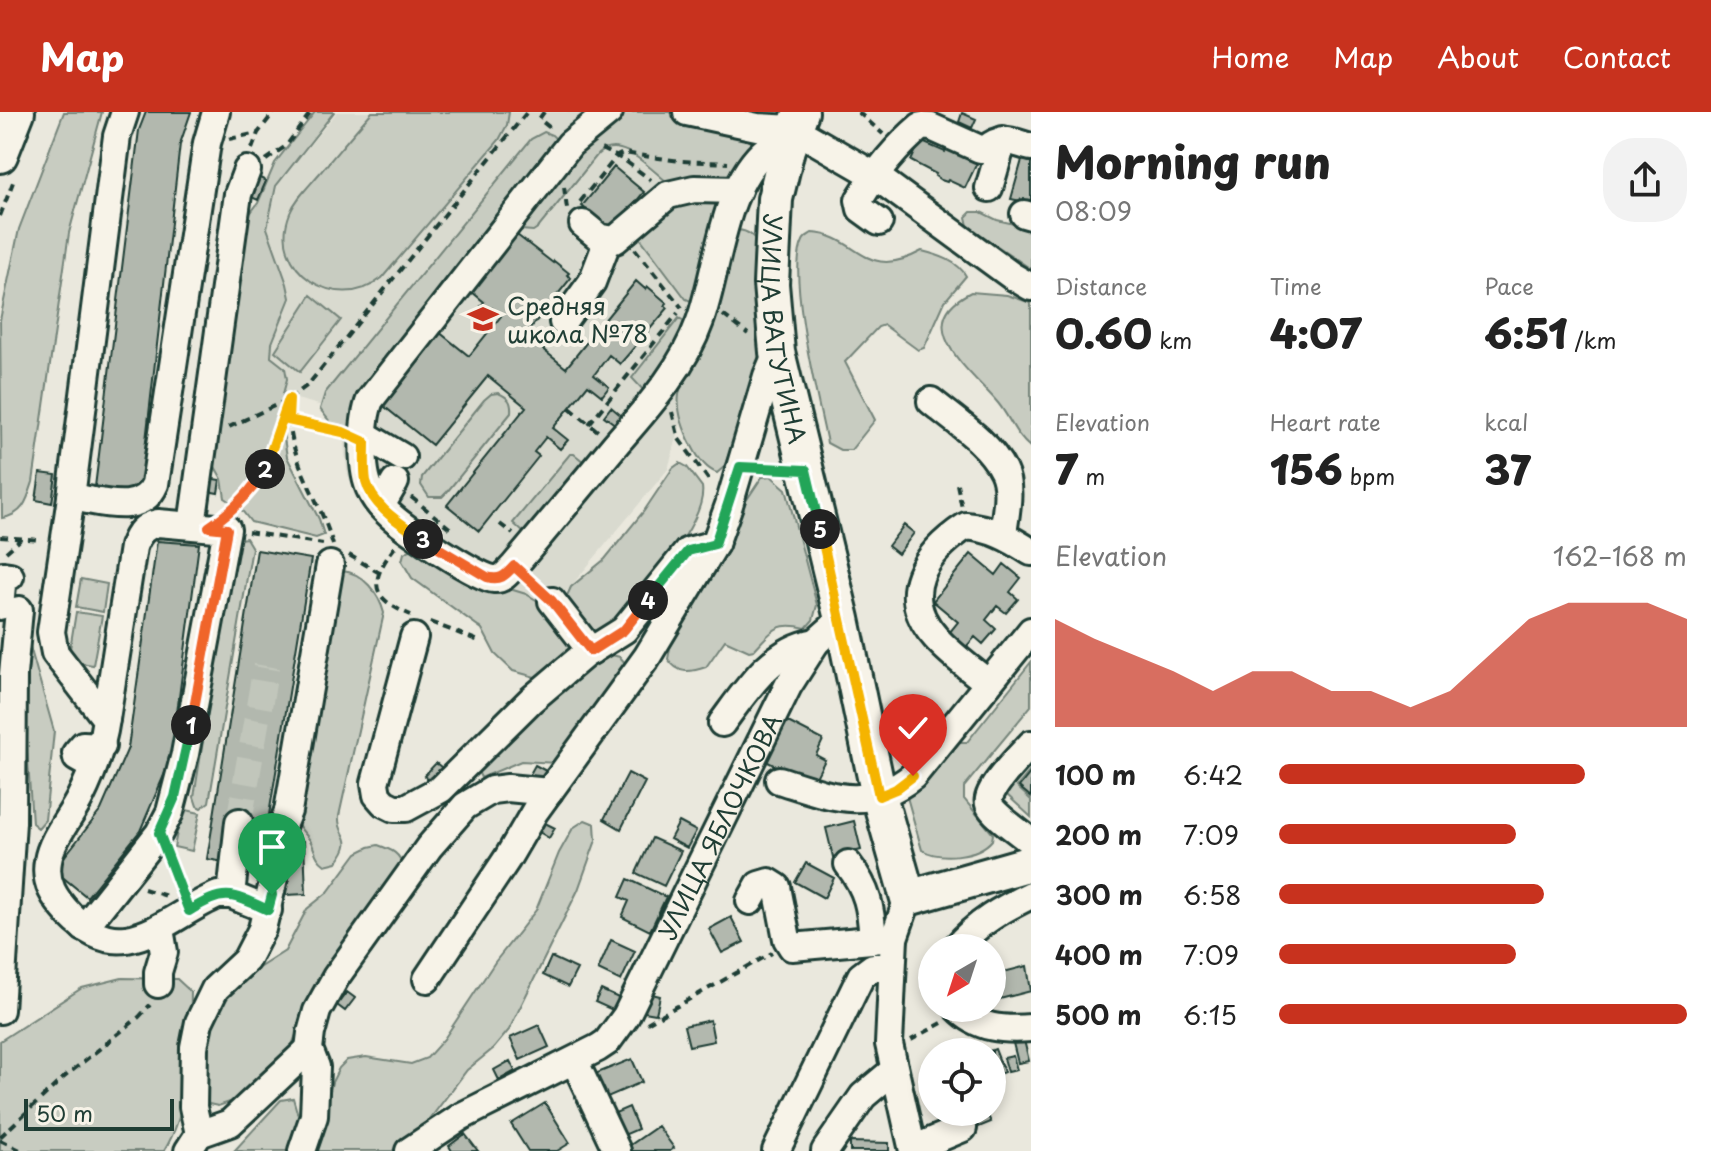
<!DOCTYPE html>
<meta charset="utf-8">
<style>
body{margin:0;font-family:"Playpen Sans",sans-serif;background:#f2f2f2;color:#222;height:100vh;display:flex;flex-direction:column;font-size:30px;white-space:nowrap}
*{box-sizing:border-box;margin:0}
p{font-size:26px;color:#767676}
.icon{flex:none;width:44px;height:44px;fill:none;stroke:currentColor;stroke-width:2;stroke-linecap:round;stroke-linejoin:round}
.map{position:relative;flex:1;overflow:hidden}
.drawer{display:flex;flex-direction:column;background:#fff;width:680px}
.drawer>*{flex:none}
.needle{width:52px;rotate:219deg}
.fabs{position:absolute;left:918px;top:822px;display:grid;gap:16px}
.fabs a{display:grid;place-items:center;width:88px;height:88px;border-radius:50%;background:#fff;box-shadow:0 4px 12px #0003;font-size:40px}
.scale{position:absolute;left:24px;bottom:20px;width:150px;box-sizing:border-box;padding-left:8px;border:4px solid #1f3d34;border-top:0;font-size:22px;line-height:28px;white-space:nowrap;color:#1f3d34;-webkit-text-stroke:6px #f7f3e8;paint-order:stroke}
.pin{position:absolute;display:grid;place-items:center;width:68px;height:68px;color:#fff;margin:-82px -34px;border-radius:50% 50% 50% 0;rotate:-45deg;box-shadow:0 0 8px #0007}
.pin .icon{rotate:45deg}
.km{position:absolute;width:40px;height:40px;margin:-20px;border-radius:50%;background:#222;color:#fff;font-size:22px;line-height:40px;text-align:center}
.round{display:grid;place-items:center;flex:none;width:84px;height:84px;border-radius:32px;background:#f2f2f2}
.summary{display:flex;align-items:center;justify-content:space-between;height:136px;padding:0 24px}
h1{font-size:44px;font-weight:800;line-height:60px}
.metrics{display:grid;grid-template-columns:repeat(3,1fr);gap:12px;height:136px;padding:8px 24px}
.metrics div{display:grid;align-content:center}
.metrics b{font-size:40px;font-weight:800}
.metrics small{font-size:22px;font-weight:400}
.metrics p{font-size:22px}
.chart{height:224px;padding:16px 24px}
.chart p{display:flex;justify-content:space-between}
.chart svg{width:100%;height:144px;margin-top:8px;fill:#c8321e;opacity:.7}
ul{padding:0 24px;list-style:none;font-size:26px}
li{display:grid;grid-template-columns:128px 96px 1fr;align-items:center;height:60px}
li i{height:20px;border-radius:10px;background:#c8321e}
header{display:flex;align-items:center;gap:48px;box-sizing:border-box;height:112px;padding:0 40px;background:#c8321e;color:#fff}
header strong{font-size:38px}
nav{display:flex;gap:44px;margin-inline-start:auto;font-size:28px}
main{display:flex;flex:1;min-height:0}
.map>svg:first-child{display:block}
</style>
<header>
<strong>Map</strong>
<nav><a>Home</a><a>Map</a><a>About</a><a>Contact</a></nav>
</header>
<main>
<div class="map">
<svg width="1031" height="1039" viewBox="0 0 1031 1039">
<rect width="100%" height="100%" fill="#eae8dd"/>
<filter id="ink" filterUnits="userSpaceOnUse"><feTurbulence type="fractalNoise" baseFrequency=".0125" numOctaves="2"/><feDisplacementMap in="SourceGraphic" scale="16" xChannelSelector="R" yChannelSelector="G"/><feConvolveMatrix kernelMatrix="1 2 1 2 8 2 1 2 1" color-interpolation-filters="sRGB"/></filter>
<g filter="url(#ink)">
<path fill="#d9dacf" d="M337 0H580L671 75 749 74 668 357 538 514 391 420 356 388 347 359 344 332V300L250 274 262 141 278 72Z"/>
<path fill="#c8ccc1" stroke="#74847a" stroke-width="2" d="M64 0H102L69 121 33 370C27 389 23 403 2 406L0 208 19 117Z
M315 0H334L276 74 267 116 287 172 290 186 272 231 271 245 285 256 287 267 283 282 281 307 287 345 319 407 324 423 316 426 251 410 240 396 225 386 222 367 213 351 246 107 258 91 275 51Z
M372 0H509L507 13 499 28 382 166C337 203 267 158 290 101 296 86 309 74 319 62 337 41 354 20 372 0Z
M622 0H670L691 10 762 26 728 66 667 70C649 56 620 22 598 42L539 115 533 119 521 118 518 114 578 37Z
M544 20 552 23 558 29 353 312 349 315 331 311 320 297 325 281 531 27Z
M716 88 719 93 694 188 691 189 686 187 638 123 672 91Z
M971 100H981L997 108 1031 116V157L968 114 966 105Z
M738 118C748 119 754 123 758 132L765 228 759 262 724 355 717 361C706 357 697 344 692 334 656 265 702 259 716 202 722 175 719 141 738 118Z
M812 121C859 123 863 171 922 139 938 143 958 149 966 164L945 189 924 236 918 238 884 213 878 215 845 250 875 308 851 338H840L827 331C819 292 786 161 803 129 804 125 809 123 812 121Z
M971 180 1007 183 1031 191V336C1014 322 1011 307 998 291 973 261 906 212 971 180Z
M311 183 341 208 300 260 275 239Z
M679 206 688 211 689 214 645 280 632 266Z
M498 281C508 285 512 289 511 301L447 380 442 385H429L421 373 422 365 484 288 491 282Z
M570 342H574L584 350 527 421H524L513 411Z
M680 351 687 355 702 375C708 413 627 500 599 524L592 522 565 488 571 475 605 447 644 399 673 356Z
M771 364 786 377 817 493 813 508 806 516C776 509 773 518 754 538L749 539 725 528 706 555C689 561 678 562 668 547L670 536 720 452 746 389 762 365Z
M246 426 252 436 209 690 201 696 197 694 194 685 234 436 239 427Z
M412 437 500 474 526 482 543 492 567 524 569 537 564 546 544 564 535 565 513 559 495 542 482 517 412 466 402 449 404 441Z
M342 459C363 460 379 482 384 501L339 704C337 726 358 723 337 750L325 753C315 746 316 740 311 730 306 721 298 717 296 707Z
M81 467 107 472 103 500 76 495Z
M76 500 102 504 93 553 68 549Z
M26 530 29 531 54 619 45 708 38 716 32 711 21 541Z
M607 542 620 545 626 552 557 651 521 649 481 666 477 657 538 595Z
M1031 550V594L964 675V687L993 722 992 728C978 745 940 748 922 738L907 685 908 680 957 630H967Z
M1026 651 1031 658 1017 675 1031 688V705L1006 682V677Z
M182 697 200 701 192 739 174 735Z
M585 708 595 712 596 728 578 778 509 918 494 936 467 958 420 1020 392 1039H316L332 970 339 956 347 948 366 945 411 952 427 946 444 927 495 850 536 798 559 741 573 716Z
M378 733C392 738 400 741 403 755L304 902 289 941 233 989 218 994 209 992 203 984 201 958 214 895 246 864 285 839 307 797 328 780 357 741 369 735Z
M122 866 177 867 191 880C190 932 192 994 164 1039H0V929L82 876Z
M293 986 299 1007 288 1039H234L281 988Z"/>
<path fill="#b2b8ae" stroke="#1f3d34" stroke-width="2" d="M146 0H191L180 32 140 381 95 375 139 18Z
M962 1 976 7 972 16 959 10Z
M920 29 945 40 947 34 978 49 965 76 948 68 947 70 941 68 935 64 936 62 911 49Z
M1022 48 1031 50V91L1011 87Z
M614 55 644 80 612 119 582 94Z
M256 64 266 69 258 88 247 83Z
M517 123 553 151 554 149 569 161 567 163 571 166 525 223 566 256 636 169 645 177 647 174 667 191 665 193 668 196 620 252 609 243 594 263 609 275 602 284 588 273 553 316 568 328 560 337 546 325 534 340 539 344 479 419 447 393 526 295 488 264 432 333 380 291 439 220 469 244 501 204 492 196 489 200 481 194 484 190 471 179Z
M611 295 623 305 616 313 604 304Z
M40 361 56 363 52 391 36 388Z
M208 366 220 368 218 381 207 379Z
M904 413 914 421 898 442 888 434Z
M157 429 199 432 171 647 140 719 87 785 54 758 101 698 128 636Z
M257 438 311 447 267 715 230 709 224 750 207 747Z
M971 442 996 463 1004 452 1021 466 1010 480 1018 487 1006 501 997 494 986 508 996 517 983 532 975 525 966 535 949 521 958 510 933 489Z
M786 609 823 628 816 643 825 648 812 673 766 649Z
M436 651 446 659 434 672 424 664Z
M535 653 546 659 541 668 530 662Z
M1031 660V685L1019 675Z
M628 661 645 670 621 717 604 707Z
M854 709 861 738 833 745 826 716Z
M679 710 696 719 687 736 670 727Z
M545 711 555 716 549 726 539 720Z
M652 726 681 739 664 774 636 761Z
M304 729 306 782 286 783 284 730Z
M806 751 834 766 824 786 795 770Z
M628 767 666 785 650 819 622 805 629 789 620 785Z
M731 805 744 830 722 841 709 817Z
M611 828 635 839 621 869 598 858Z
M551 845 577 857 568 875 543 863Z
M1027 854 1031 879 996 888 992 863Z
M601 878 623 888 617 900 595 890Z
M347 880 355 886 345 899 337 893Z
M648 881 660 884 656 902 644 900Z
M710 908 714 929 689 934 684 914Z
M539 913 549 935 520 948 510 926Z
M1023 924 1029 949 1018 951 1012 927Z
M995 937 1004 960 992 965V940H987Z
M1013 944 1017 958 1008 960 1004 946Z
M632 947 642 970 605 986 595 962Z
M510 949 515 959 499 968 494 958Z
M545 991 570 1031 557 1039H528L511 1012Z
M629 995 638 1017 617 1026 608 1004Z
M960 1000H986L991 1010 969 1019Z
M658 1014 674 1036 670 1039H633L629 1034Z
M465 1022 478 1039H452L449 1034Z
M850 1030 889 1031V1039H850Z"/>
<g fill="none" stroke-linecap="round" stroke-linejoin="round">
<path stroke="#c1c6bb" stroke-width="26" stroke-dasharray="26 13" stroke-linecap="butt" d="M239 710 266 554"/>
<g stroke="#1f3d34" stroke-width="32">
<g id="minor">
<path d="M125 0 117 24 71 385 51 520 55 541 106 607C102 636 92 662 79 688 69 707 51 728 48 749 44 771 55 787 70 803 124 859 167 804 218 783H231L268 798"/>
<path d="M609 0 570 32 370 288C362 308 360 359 371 379 375 388 382 396 390 403 404 416 477 466 494 467 503 468 508 460 514 454 548 414 581 374 615 333 648 295 683 257 700 209 719 156 722 73 768 36L787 37"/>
<path d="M687 0 757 15 793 17 810 26 874 63 1012 164 1031 175"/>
<path d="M989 76 1003 28"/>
<path d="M1024 102 1031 104"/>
<path d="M879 110 861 97 859 88C876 60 895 36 921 14L931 15 980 37H986C1002 23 1012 30 1031 35"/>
<path d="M583 112 600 126 615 128 668 83 694 77 738 78"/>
<path d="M563 210 592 170 608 128"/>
<path d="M931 289C955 309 989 330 1003 359 1012 377 1005 404 1003 422"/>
<path d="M365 323 402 345"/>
<path d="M71 385C100 389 141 405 155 372L207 31 216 0"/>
<path d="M381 394 395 370"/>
<path d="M192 413 238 82 247 58"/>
<path d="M552 489 591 539"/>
<path d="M0 494 3 463 10 464"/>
<path d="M414 525 375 671 377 683 384 691 394 696H406L441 677 531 588 584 543 624 518 688 439 715 432"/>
<path d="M988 571C971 557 951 543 936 526 896 482 925 441 966 414 991 416 1010 426 1031 440"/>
<path d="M722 611C747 577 772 537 816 530"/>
<path d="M1031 632C1021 643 984 679 989 692 993 703 1021 721 1031 730"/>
<path d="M93 655 77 646 76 641 83 633 102 634"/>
<path d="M779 668C830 684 867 701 913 664L1031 519"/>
<path d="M848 752C868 778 871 796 873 828"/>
<path d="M231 783 239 710"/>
<path d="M908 786 894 826 889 932 913 1039"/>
<path d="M750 789 759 773 769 770 777 775 787 827 792 835 894 826"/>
<path d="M84 816 159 721 170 700 185 642 227 417 158 411C144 414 138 421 133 435L106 607"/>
<path d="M956 836C977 811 1002 797 1031 783"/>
<path d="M427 867 507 747 535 699 647 545 715 432 729 393 767 264 777 240"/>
<path d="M158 872V860L164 840 160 817"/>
<path d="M958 896C978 917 1004 918 1031 916"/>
<path d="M0 898 12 710 13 562 19 498"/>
<path d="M575 950 617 1039"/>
<path d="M199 1022 230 1011 309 937"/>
<path d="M913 1037 963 1016"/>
<path d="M188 1039 199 1022 193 995 194 935 199 910 215 877 246 848 262 817 274 766V734L288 699 330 453"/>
<path d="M302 1039 314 1004 316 955 309 937 311 921 317 899 336 865 429 735 465 694 492 678 508 676 549 680"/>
<path id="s1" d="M409 1039 462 1004 598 936 607 930 626 904 788 574 816 530 842 507"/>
<path d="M776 1039 861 864 873 855H891"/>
<path d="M825 1039 863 984 894 958"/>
</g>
</g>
<g stroke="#1f3d34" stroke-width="40">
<g id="major">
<path id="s2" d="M801 0 787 37 775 87 771 172 777 240 842 507 879 684 908 786 1031 751"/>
<path d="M0 43 17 0"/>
</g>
</g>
<path stroke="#1f3d34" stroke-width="4" stroke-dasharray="8 6" stroke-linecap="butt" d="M544 0 539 7 554 19
M858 0 883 22
M229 27 258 21
M252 37 258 21 274 0
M601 37 624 48 651 68
M266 48 286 34 311 0
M564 75 567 97
M580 90 617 44 623 41 680 49 728 51
M0 104 15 65
M635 137 682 196
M723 203 748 222
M543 237 551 225
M570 296 599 320
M672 300 679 327 711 371
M288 308 344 320
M589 312 678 201
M229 315 289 287C276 328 267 367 233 396
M957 372 962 396
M411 385 451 417
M500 412 513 422
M248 420 323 432
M0 425 41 428
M333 433C317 377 286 350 289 287L308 273 527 0
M395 435C369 469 369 486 411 503
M6 440 20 428
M349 443 378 460
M430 510 479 529
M169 747 181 780
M144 777 170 785
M647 911 772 841
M911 928 942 911
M0 1025 62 967 139 905 150 893
M0 1028 22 1039"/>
<use href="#minor" stroke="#f7f3e8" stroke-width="26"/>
<use href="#major" stroke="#f7f3e8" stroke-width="34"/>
</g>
</g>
<g fill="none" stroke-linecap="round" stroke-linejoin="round" filter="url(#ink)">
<g stroke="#fff" stroke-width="16">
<path id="split-1" d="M191 613 175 685 159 721 189 799C224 777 231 781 268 798L272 783"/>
</g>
<g stroke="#fff" stroke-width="16">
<path id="split-2" d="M191 613 227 417 209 415C231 400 251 381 265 357"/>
</g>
<g stroke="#fff" stroke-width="16">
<path id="split-3" d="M265 357 289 287 288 308 343 320 365 330C365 343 364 356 366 369 373 396 402 412 423 427"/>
</g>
<g stroke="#fff" stroke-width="16">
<path id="split-4" d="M423 427 487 465C500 469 505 464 514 454L552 489 591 539 624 518 648 488"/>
</g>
<g stroke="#fff" stroke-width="16">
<path id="split-5" d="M648 488 688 439 715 432 740 355 806 358 820 417"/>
</g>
<g stroke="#fff" stroke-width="16">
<path id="split-6" d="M820 417 879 684 896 677 913 664"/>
</g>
<use href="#split-1" stroke="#22a559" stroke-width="10"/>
<use href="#split-2" stroke="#f0652b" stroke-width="10"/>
<use href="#split-3" stroke="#f5b400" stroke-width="10"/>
<use href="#split-4" stroke="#f0652b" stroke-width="10"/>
<use href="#split-5" stroke="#22a559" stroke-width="10"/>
<use href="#split-6" stroke="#f5b400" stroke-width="10"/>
</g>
<defs>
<g id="school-bare" transform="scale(2.4)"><path d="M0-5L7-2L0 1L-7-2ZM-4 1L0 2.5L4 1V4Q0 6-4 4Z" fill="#c8321e" stroke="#f7f3e8" stroke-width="2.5" paint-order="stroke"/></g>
</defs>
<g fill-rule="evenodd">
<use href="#school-bare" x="483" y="207"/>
</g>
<g text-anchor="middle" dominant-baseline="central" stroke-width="8" stroke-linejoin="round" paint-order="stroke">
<g font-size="24" fill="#1f3d34" stroke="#f7f3e8" text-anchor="start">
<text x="507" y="193">Средняя<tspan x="507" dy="28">школа №78</tspan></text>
</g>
<g font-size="24" fill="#1f3d34" stroke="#f7f3e8">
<text stroke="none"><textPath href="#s2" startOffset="222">УЛИЦА ВАТУТИНА</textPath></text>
<text stroke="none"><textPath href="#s1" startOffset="470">УЛИЦА ЯБЛОЧКОВА</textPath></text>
</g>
</g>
</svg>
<div class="fabs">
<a><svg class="needle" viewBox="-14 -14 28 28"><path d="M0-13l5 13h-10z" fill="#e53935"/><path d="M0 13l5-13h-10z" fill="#767676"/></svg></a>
<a><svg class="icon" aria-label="locate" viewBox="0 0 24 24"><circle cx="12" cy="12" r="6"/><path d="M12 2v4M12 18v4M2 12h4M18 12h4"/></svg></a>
</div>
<div class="scale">50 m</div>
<div class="pin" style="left:272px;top:783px;background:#1e9e55"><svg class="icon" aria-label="arrive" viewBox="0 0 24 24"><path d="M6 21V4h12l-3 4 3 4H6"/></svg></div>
<div class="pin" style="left:913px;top:664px;background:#d93025"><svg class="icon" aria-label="check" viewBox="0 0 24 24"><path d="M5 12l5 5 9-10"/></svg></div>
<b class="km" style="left:191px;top:613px">1</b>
<b class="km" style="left:265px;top:357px">2</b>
<b class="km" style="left:423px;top:427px">3</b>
<b class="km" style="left:648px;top:488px">4</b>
<b class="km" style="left:820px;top:417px">5</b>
</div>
<section class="drawer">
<div class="summary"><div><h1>Morning run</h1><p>08:09</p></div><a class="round"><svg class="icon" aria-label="share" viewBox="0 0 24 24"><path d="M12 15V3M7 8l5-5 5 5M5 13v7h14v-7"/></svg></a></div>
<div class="metrics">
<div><p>Distance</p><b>0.60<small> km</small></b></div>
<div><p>Time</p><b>4:07</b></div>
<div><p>Pace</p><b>6:51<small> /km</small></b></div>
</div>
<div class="metrics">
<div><p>Elevation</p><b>7<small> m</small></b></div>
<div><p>Heart rate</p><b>156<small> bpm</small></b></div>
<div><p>kcal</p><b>37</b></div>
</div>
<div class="chart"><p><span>Elevation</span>162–168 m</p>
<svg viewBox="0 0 160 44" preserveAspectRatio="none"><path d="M0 44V11L10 17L20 22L30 27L40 33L50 27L60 27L70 33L80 33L90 38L100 33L110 22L120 11L130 6L140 6L150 6L160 11V44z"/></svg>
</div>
<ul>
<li><b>100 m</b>6:42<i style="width:75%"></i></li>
<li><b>200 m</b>7:09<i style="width:58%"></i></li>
<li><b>300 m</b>6:58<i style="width:65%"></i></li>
<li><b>400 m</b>7:09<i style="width:58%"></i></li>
<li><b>500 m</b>6:15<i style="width:100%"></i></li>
</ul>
</section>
</main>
